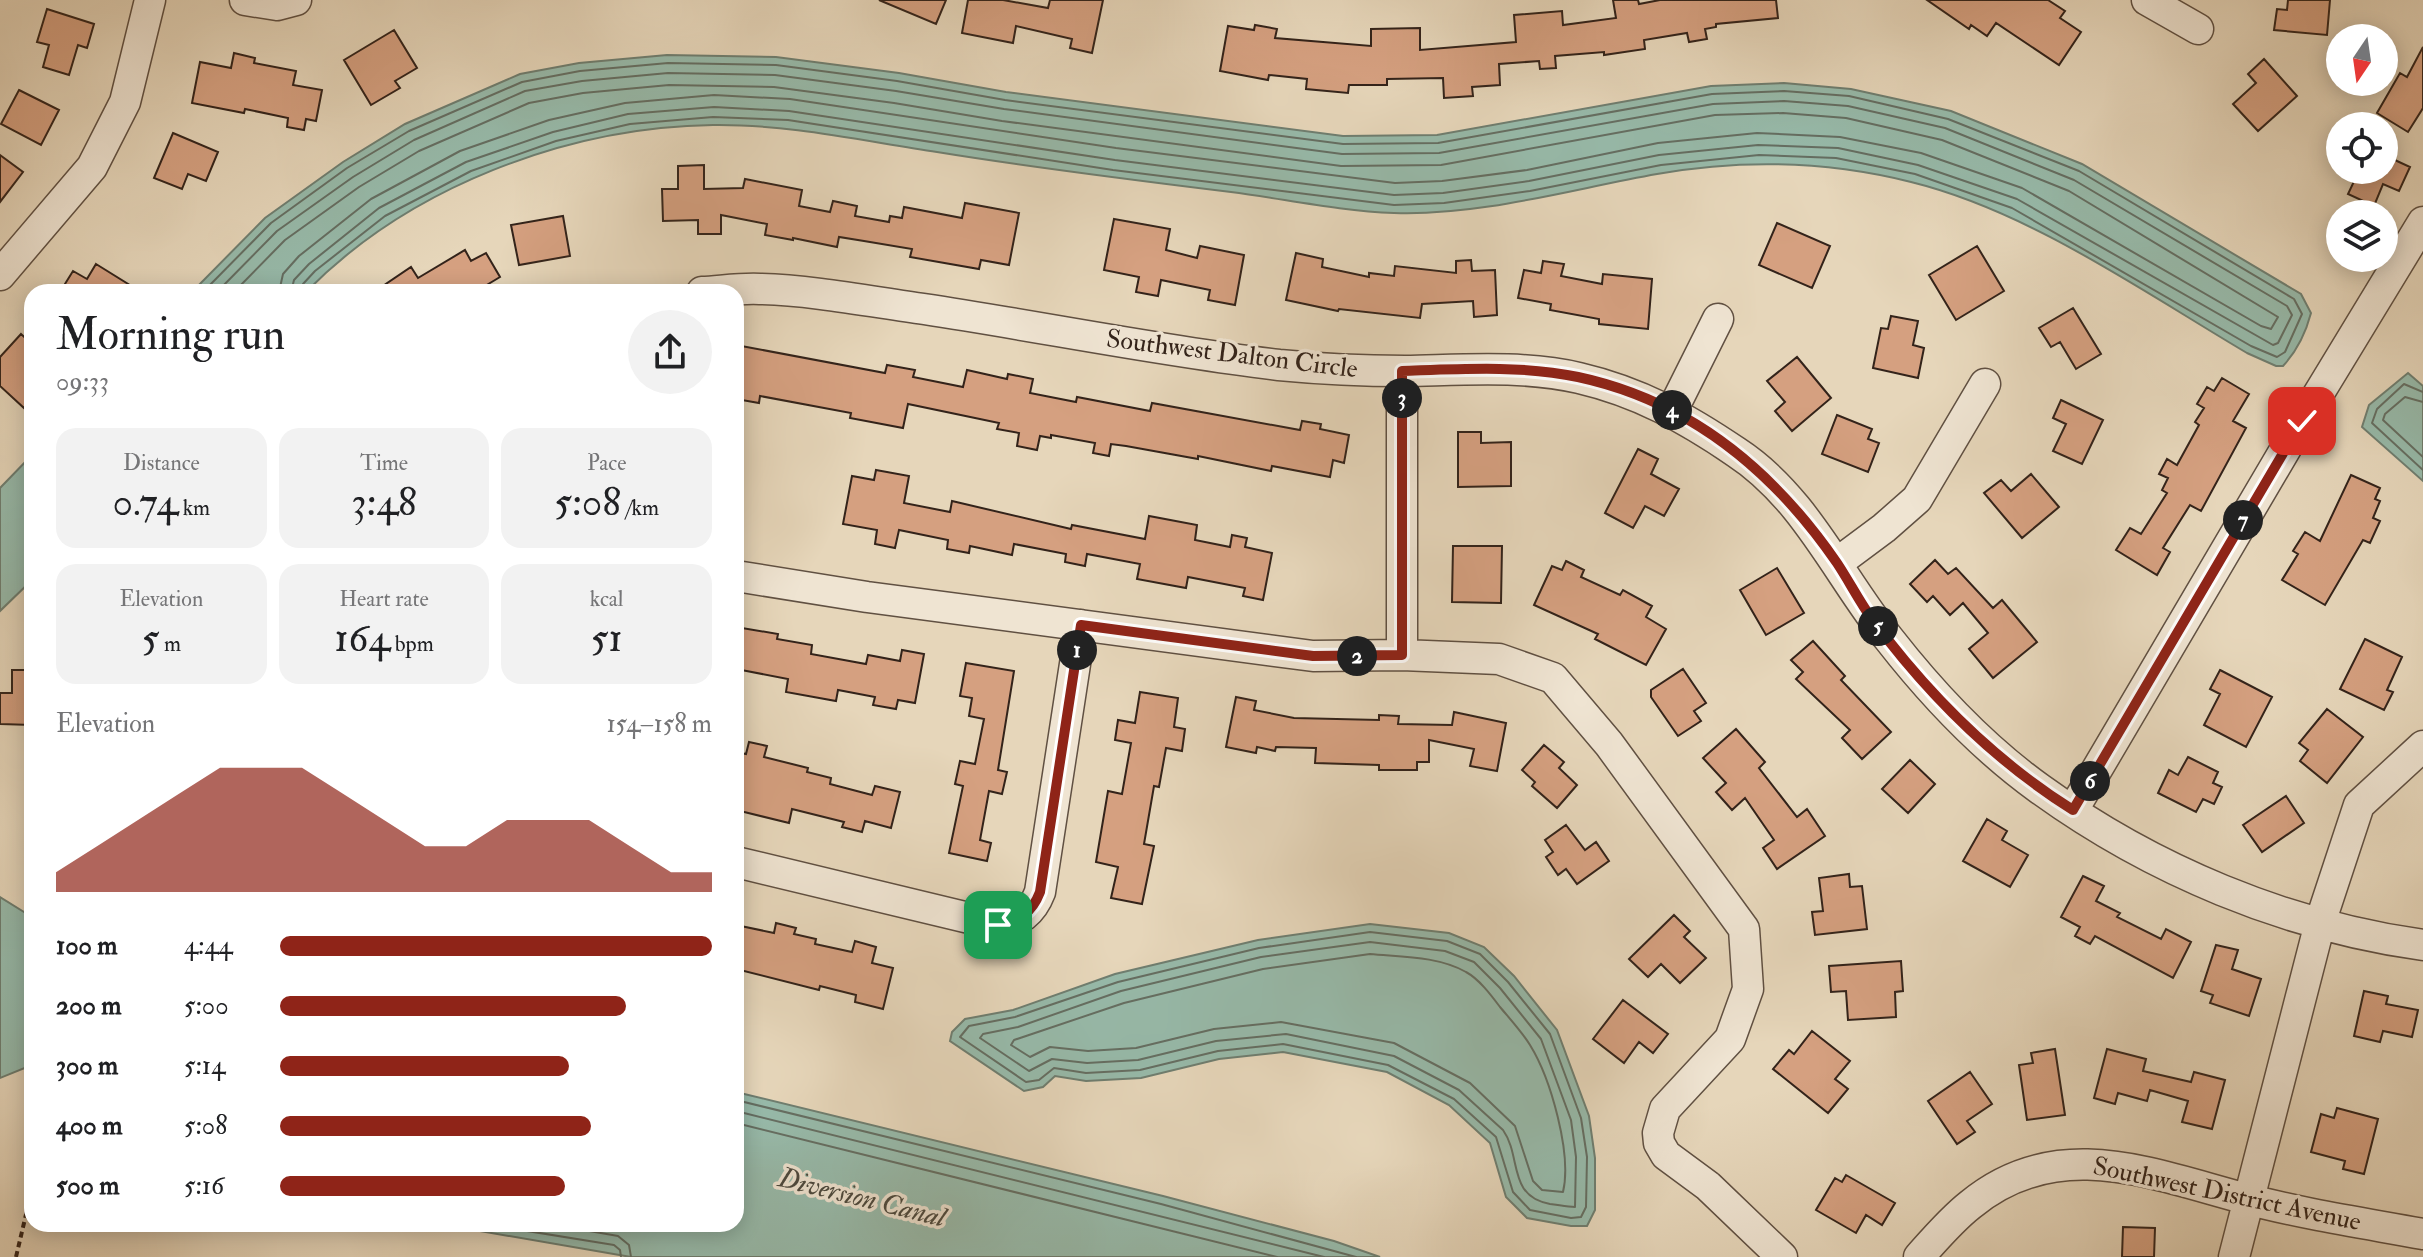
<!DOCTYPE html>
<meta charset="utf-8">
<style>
body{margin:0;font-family:"IM FELL Double Pica",serif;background:#f2f2f2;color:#202124;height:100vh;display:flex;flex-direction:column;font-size:30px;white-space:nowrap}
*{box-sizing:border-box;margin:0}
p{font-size:26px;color:#757577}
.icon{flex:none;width:44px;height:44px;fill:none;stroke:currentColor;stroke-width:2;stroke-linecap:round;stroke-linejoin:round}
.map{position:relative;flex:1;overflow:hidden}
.panel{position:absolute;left:24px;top:284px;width:720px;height:948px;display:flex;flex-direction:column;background:#fff;border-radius:24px;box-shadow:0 4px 20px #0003}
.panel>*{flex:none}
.needle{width:52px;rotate:193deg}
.controls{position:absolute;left:2326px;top:24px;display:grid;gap:16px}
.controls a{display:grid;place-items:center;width:72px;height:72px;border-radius:50%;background:#fff;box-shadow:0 4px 20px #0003;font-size:40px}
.pin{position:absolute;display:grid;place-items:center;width:68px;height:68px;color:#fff;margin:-34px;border-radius:16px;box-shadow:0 4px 12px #0006}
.km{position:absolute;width:40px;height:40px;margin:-20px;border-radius:50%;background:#222;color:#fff;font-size:22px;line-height:40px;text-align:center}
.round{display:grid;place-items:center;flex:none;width:84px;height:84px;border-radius:42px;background:#f2f2f2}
.head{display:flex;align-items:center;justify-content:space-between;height:136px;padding:0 32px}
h1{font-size:44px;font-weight:600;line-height:60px}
.stats{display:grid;grid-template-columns:repeat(3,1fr);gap:12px;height:136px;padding:8px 32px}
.stats div{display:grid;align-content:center;border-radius:20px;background:#f2f2f2;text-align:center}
.stats b{font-size:40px;font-weight:600}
.stats small{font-size:22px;font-weight:400}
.stats p{font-size:22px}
.chart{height:224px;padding:16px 32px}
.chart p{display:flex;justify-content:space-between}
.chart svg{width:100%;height:144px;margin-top:8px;fill:#8f2418;opacity:.7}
ul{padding:0 32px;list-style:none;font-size:26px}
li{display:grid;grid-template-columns:128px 96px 1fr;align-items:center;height:60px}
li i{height:20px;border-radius:10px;background:#8f2418}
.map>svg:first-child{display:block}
</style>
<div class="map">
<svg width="2423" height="1257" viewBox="0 0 2423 1257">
<rect width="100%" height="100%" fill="#e6d6ba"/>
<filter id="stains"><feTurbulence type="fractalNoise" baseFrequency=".0025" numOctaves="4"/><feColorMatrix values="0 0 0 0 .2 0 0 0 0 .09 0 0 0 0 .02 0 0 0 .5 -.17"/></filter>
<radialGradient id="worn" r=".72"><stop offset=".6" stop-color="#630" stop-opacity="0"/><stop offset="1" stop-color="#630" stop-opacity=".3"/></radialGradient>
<path fill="#97baaa" stroke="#6f7e70" stroke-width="2" d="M667 55 776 57 899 73 1006 92 1343 136 1437 135 1711 86 1784 83 1851 89 1951 111 2082 164 2301 294 2311 313C2306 332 2297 351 2283 366H2276L2247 353C2142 291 2029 211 1911 182 1827 161 1742 159 1657 174 1572 189 1481 216 1394 213 1340 211 1285 199 1231 192 1133 180 1035 168 937 152 863 141 788 124 713 125 567 127 409 187 306 292H192L265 218 343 162 405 124 520 74 579 63Z
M2408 373 2423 386V481L2362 427 2369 405Z
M32 455V580L0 611V488Z
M0 897 32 917V1065L0 1078Z
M1370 924 1449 933 1484 947 1514 976 1557 1030 1589 1116 1595 1158V1210L1587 1226H1571L1527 1218 1506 1197 1490 1143 1449 1105 1387 1072 1283 1052 1219 1059 1141 1078 1086 1081 1055 1076 1043 1087 1024 1091 950 1041 952 1032 965 1019 1013 1010 1115 974 1258 940Z
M736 1092 1163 1196 1334 1241 1380 1257H631L480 1231 413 1224H736Z"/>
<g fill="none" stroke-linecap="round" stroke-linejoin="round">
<path stroke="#656e62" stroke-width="2" d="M203 292 271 223 347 168 409 131 522 82 580 71 668 63 776 65 897 81 1005 100 1343 144 1438 143 1712 94 1784 91 1849 96 1948 119 2079 171 2294 299 2302 314 2285 352 2277 357 2251 346 2012 208 1915 174 1836 158 1759 155 1661 165 1530 191 1444 203 1394 205 1113 170 788 120 713 117 630 124 556 141 471 171 385 216 315 271 303 284 301 292
M217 292 277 231 353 177 414 140 525 91 582 81 668 73 775 75 896 91 1004 109 1342 154 1439 153 1713 104 1784 101 1848 106 1945 128 2074 180 2287 306 2292 315 2278 343 2273 345 2017 199 1918 165 1838 148 1758 145 1659 155 1529 181 1443 193 1394 195 1115 160 789 111 714 107 628 114 553 132 466 162 379 208 309 264 294 280 291 292
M234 292 285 240 359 187 419 151 529 103 583 93 669 85 774 87 894 103 1002 121 1341 166 1441 165 1715 115 1783 113 1846 118 1942 140 2069 191 2278 317 2271 329 2261 326 2022 188 1921 153 1840 137 1757 133 1658 143 1527 170 1442 181 1395 183 1116 148 790 99 714 95 625 103 549 120 460 151 371 199 299 256 283 274 279 292
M2423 392 2404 384 2377 409 2372 423 2423 470
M2423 402 2405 397 2385 414 2383 420 2423 457
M1370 932 1447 941 1480 954 1508 982 1550 1034 1581 1118 1587 1157 1586 1207 1581 1217 1571 1218 1530 1210 1513 1192 1496 1137 1454 1099 1388 1065 1283 1044 1218 1051 1140 1070 1086 1073 1054 1068 1039 1080 1026 1082 960 1037 969 1026 1015 1017 1118 982 1259 948Z
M1370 942 1445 951 1474 962 1500 988 1541 1039 1571 1120 1576 1157 1575 1207C1567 1207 1559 1205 1550 1204 1507 1196 1522 1157 1503 1130L1459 1090 1394 1056 1286 1034 1216 1041 1138 1060 1087 1063 1052 1059 1029 1071 980 1038 983 1034 1018 1027 1121 991 1261 957Z
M1370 954C1401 957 1438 956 1466 972 1479 979 1491 995 1500 1007 1510 1019 1522 1032 1530 1045 1551 1079 1572 1154 1563 1192L1542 1190 1533 1181 1515 1126 1470 1083 1394 1043 1281 1022 1214 1029 1136 1048 1088 1051 1050 1047 1030 1057 1011 1045 1014 1040 1124 1003 1263 969Z
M736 1100 1161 1204 1356 1257
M736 1111 1324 1257
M736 1123 1277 1257
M484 1224 614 1245 620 1250 621 1257
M549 1224 618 1236 629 1245 631 1257"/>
</g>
<path fill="#d5a080" stroke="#33231a" stroke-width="2" d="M879 0H946L936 24Z
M968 0H1003L1048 8 1050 0H1103L1092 53 1070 48 1072 39 1016 26 1013 43 962 33Z
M1613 0H1638L1639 4 1660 0H1776L1778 18 1716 24V27L1705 29 1707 39 1689 42 1687 33 1644 40 1645 49 1604 55V52L1555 56 1556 68 1540 69 1539 61 1499 64 1500 85 1472 87 1473 96 1444 98 1443 78 1387 79V85H1349L1348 93 1306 89 1307 79 1269 75 1268 80 1220 71 1228 26 1254 30 1255 25 1277 29 1275 38 1371 46V29L1420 28V50L1516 42 1514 15 1562 11 1563 25 1616 18Z
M1927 0H2048L2065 11 2060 18 2081 32 2059 65 1996 23 1987 36 1971 25 1969 29Z
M2288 0H2330L2327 35 2274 30 2277 9 2287 10Z
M47 9 94 24 87 48 78 45 69 75 43 67 49 45 37 42Z
M394 30 417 68 395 81 400 88 371 105 344 60Z
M2423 47V108L2408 132 2377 113 2400 73 2407 77Z
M234 53 255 58 254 63 296 71 293 85 322 90 316 121 306 119 304 130 287 127 288 118 245 109 244 113 192 103 200 62 231 68Z
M2264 59 2297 96 2258 131 2233 104 2256 83 2248 74Z
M19 90 59 110 41 145 1 124Z
M173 133 218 152 206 181 188 174 182 189 154 178Z
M0 155 23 172 0 202Z
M2384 155 2410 167 2399 191 2383 184 2374 206 2348 194 2358 173 2352 170H2384Z
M704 165V189L743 188 745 179 802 190 799 206 830 212 833 201 857 206 855 216 889 222 890 216 902 218 904 207 962 218 965 203 1019 213 1009 265 981 260 979 269 910 257 912 249 864 241 839 237 837 247 793 238V240L765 235 767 224 721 215V234H698V220L663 221 662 189H678V166Z
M563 216 570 256 519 265 511 225Z
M1114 219 1170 229 1166 250 1197 258 1200 246 1244 255 1235 305 1208 300 1210 290 1161 280 1158 296 1136 292 1139 277 1104 270Z
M1777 223 1830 246 1812 288 1759 265Z
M1977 246 2004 291 1956 320 1929 275Z
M465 250 471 261 486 253 500 277 475 292H374L411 267 418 278Z
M1296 253 1323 259 1322 267 1369 277V273L1394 276 1395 266 1456 273V261L1471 260 1472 271 1495 270 1497 315 1474 317 1473 301 1422 304 1420 318 1339 309 1338 311 1286 300Z
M1543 261 1564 264 1561 276 1602 284 1603 274 1652 279 1648 329 1599 324V319L1550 310 1551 304 1518 298 1524 270 1541 273Z
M96 264 141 292H60L73 271 87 279Z
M2073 308 2101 354 2076 369 2060 342 2051 347 2039 328Z
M1891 316 1918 321 1913 345 1924 348 1918 378 1873 368 1881 328 1888 329Z
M21 334 32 344V400L24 408 0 386V357Z
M736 345 885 373 887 365 915 370 913 377 963 387 967 370 1007 379 1008 374 1033 379 1030 393 1076 402 1077 397 1150 411 1152 403 1300 430 1302 421 1321 424 1320 429 1349 435 1344 463 1333 460 1330 477 1272 466 1271 471 1198 456V459L1126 446 1111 444 1109 456 1093 453 1095 443 1051 435V438L1040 436 1037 450 1017 446 1019 433 997 429 999 423 908 404 903 428 850 418 851 413 760 396 759 403 736 399Z
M1797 357 1831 398 1792 431 1775 411 1785 402 1767 381Z
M2222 378 2249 394 2233 421 2246 428 2201 511 2190 505 2163 548 2170 552 2157 575 2116 550 2130 528 2141 534 2167 493 2162 490 2168 478 2159 474 2167 459 2177 465 2199 425 2195 422 2204 408 2197 404 2207 387 2214 391Z
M2061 400 2103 420 2082 464 2053 451 2066 424 2053 418Z
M1837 415 1872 429 1868 439 1879 443 1868 472 1822 454Z
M1458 432H1481V443L1511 442V486L1458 487Z
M1638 449 1658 459 1651 474 1679 489 1664 516 1645 506 1633 528 1605 513Z
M876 470 909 476 904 503 950 512 952 501 1071 529 1072 525 1145 539 1149 516 1197 525 1195 540 1230 547 1232 535 1247 538 1245 547 1272 553 1263 600 1243 596 1245 588 1188 577 1186 588 1137 579 1140 564 1087 554 1085 566 1065 562 1066 554 1014 544 1012 555 970 546 969 553 947 549 948 540 899 530 895 548 875 544 877 530 843 524 852 476 874 480Z
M2031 474 2059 507 2022 538 1984 493 2001 480 2011 491Z
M2351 475 2380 488 2375 499 2380 501 2373 518 2380 521 2370 543 2363 540 2325 605 2282 580 2298 554 2293 551 2305 532 2320 541Z
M1453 546H1502L1501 603 1452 602Z
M1935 560 1948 574 1956 568 1993 608 2002 600 2037 642 1993 678 1969 649 1988 633 1963 603 1950 615 1933 596 1927 602 1910 584Z
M1566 561 1584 570 1581 577 1620 595 1623 590 1652 606 1646 617 1666 629 1646 665 1595 639 1598 634 1534 605 1552 566 1562 570Z
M1777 568 1804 613 1766 635 1740 590Z
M736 627 778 634 777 639 812 645 811 654 866 664 868 655 900 661 902 650 924 654 915 703 898 700 896 709 873 705 875 697 838 690 836 701 786 692 788 679 736 669Z
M2365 639 2402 657 2387 690 2393 692 2384 710 2340 689Z
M1813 641 1845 676 1841 680 1891 732 1862 759 1842 738 1850 730 1796 679 1803 672 1791 660Z
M966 663 1014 671 998 770 1007 772 1002 794 989 791 980 840 991 843 987 861 949 853 963 786 955 784 960 761 975 764 984 719 969 716 972 698 960 696Z
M1683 669 1706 703 1694 711 1701 721 1678 736 1651 697V690Z
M12 670H32V725L0 724V693H12Z
M2220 670 2272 697 2246 747 2204 725 2220 694 2210 689Z
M1140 692 1178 698 1174 727 1185 729 1182 751 1166 748 1159 787 1154 786 1144 844 1154 846 1142 904 1111 898 1118 867 1096 862 1108 791 1122 794 1131 743 1115 740 1118 720 1135 723Z
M1236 697 1256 701 1254 710 1294 718 1379 720V715L1399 716 1398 724 1452 725 1454 712 1506 723 1497 771 1470 766 1474 749 1429 740V762H1417V770H1379V765L1315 763 1316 748 1276 747 1275 751 1257 747 1256 753 1226 747Z
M2327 709 2363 737 2327 783 2300 761 2308 750 2299 743Z
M1736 729 1765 762 1759 768 1797 817 1807 809 1825 836 1777 869 1763 848 1774 840 1745 798 1732 810 1716 792 1726 783 1703 758Z
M749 742 767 746 764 757 808 768 807 772 831 778 830 784 872 795 875 786 900 792 891 828 865 821 862 832 842 827 844 822 792 809 789 823 736 810V752L746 754Z
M1544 745 1564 762 1559 768 1577 785 1557 808 1532 786 1535 782 1522 770Z
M2188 757 2218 772 2213 783 2222 787 2214 804 2203 799 2196 812 2158 793 2169 770 2178 775Z
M1910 760 1935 784 1908 813 1882 789Z
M2286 796 2304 823 2262 852 2243 825Z
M1987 819 2007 831 2002 840 2028 855 2010 887 1963 861Z
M1566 825 1585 850 1596 842 1609 861 1577 884 1566 869 1558 875 1546 857 1553 852 1545 840Z
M1849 874 1850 887 1862 886 1867 929 1815 935 1812 912 1823 911 1819 878Z
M2083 876 2104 886 2096 901 2120 913 2117 917 2161 939 2166 929 2191 942 2173 978 2095 936 2090 944 2075 936 2080 927 2061 917Z
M1674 915 1690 931 1684 937 1706 958 1680 983 1661 964 1648 977 1629 959Z
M776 923 796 928 794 934 816 939 815 944 852 952 855 941 876 947 872 963 893 968 883 1009 855 1002 856 995 820 986 819 990 736 969V925L774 933Z
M2216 945 2238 950 2232 969 2261 979 2249 1016 2210 1003 2213 995 2201 991Z
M1901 961 1903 991 1895 992 1896 1017 1848 1020 1846 991 1831 992 1829 966Z
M2364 991 2388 996 2386 1004 2418 1010 2412 1037 2383 1031 2380 1042 2354 1036Z
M1623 1000 1668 1034 1653 1053 1639 1042 1624 1063 1593 1039Z
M1812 1031 1850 1061 1835 1079 1848 1089 1828 1113 1773 1069 1789 1050 1794 1054Z
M2055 1049 2065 1115 2027 1120 2019 1065 2033 1063 2031 1053Z
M2107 1049 2146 1059 2143 1071 2191 1082 2194 1072 2225 1080 2212 1129 2182 1122 2188 1101 2150 1090 2147 1101 2118 1093 2115 1104 2094 1098Z
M1970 1072 1992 1104 1967 1121 1975 1132 1957 1144 1928 1101Z
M2337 1108 2378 1119 2364 1174 2343 1169 2345 1161 2311 1152 2321 1114 2334 1118Z
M1846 1175 1895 1203 1882 1225 1866 1215 1856 1233 1816 1210 1835 1178 1842 1182Z
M2123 1227 2155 1228 2154 1257H2122Z"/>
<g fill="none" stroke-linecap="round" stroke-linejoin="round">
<g stroke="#605042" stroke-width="33">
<path id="minor" d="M245 0 277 5 296 0
M2147 0 2198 29
M0 275 92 167 125 102 150 0
M702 292C721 291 741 288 760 289 811 290 873 302 924 309 1043 327 1160 351 1279 365 1321 369 1363 371 1405 371 1462 370 1523 365 1579 378 1639 392 1686 418 1736 452 1805 497 1839 577 1889 639 1932 694 1983 748 2040 789 2152 870 2286 926 2423 945
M1672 411 1718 319
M1837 563 1884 528 1917 499 1985 384
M736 576 867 597 1313 656 1402 655 1499 659 1553 678 1609 744 1744 929 1748 989 1730 1039 1665 1109 1658 1133 1659 1143 1666 1155 1708 1186 1782 1257
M1402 655V371
M2073 810 2302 421 2423 222
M736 862 998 925C1019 922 1032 913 1040 892L1081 625
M1919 1257C1935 1239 1951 1220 1970 1205 2056 1134 2149 1173 2243 1198 2302 1214 2363 1223 2423 1234
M2234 1257 2320 923 2359 805 2423 746"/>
</g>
<path stroke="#33231a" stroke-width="4" stroke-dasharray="6 4" stroke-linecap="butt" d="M16 1257 32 1189"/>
<use href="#minor" stroke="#efe4d2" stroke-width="30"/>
</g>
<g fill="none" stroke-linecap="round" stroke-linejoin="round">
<g stroke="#fff" stroke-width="16">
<path id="route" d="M998 925C1019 921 1032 913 1040 892L1081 625 1313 656 1402 655V371C1460 369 1521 365 1578 377 1690 401 1773 470 1837 563 1849 581 1859 601 1872 619 1927 693 1995 761 2073 810L2302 421"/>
</g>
<use href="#route" stroke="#8f2418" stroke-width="10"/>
</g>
<g text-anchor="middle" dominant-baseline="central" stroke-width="7" stroke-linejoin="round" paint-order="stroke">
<g font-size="26" fill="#33231a" stroke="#efe4d2">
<text transform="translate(1232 354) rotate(7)">Southwest Dalton Circle</text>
<text transform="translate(2227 1194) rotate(12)">Southwest District Avenue</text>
</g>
<g font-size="28" font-style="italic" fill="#4c493e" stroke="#efe4d2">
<text transform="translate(862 1198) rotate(14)">Diversion Canal</text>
</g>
</g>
<rect width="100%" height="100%" filter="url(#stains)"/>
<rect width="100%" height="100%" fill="url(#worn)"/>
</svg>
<div class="controls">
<a><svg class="needle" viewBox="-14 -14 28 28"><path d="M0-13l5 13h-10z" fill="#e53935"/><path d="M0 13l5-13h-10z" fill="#757577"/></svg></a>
<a><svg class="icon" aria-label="locate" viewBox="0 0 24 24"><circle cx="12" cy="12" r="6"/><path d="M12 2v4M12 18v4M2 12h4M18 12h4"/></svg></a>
<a><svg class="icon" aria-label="layers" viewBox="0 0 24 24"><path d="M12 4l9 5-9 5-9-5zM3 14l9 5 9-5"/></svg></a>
</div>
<div class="pin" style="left:998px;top:925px;background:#1e9e55"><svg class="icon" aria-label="arrive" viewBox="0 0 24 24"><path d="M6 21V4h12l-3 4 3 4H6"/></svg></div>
<div class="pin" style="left:2302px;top:421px;background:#d93025"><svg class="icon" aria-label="check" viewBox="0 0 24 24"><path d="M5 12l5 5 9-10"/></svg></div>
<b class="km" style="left:1077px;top:650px">1</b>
<b class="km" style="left:1357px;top:656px">2</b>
<b class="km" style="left:1402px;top:398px">3</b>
<b class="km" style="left:1672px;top:410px">4</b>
<b class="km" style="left:1878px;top:626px">5</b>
<b class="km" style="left:2090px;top:781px">6</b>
<b class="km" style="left:2243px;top:520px">7</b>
<section class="panel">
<div class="head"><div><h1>Morning run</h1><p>09:33</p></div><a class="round"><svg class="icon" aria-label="share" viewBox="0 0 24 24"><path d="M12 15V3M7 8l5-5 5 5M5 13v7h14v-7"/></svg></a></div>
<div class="stats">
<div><p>Distance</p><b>0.74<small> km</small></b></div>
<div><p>Time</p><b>3:48</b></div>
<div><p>Pace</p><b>5:08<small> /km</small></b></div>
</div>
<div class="stats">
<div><p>Elevation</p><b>5<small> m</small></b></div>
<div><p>Heart rate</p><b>164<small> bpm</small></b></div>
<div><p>kcal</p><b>51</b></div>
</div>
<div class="chart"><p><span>Elevation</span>154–158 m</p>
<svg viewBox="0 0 160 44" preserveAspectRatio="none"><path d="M0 44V38L10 30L20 22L30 14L40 6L50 6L60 6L70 14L80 22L90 30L100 30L110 22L120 22L130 22L140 30L150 38L160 38V44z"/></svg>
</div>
<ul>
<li><b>100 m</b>4:44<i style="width:100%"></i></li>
<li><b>200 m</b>5:00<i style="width:80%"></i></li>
<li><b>300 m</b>5:14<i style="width:67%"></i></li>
<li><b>400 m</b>5:08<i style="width:72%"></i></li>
<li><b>500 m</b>5:16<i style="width:66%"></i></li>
</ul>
</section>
</div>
